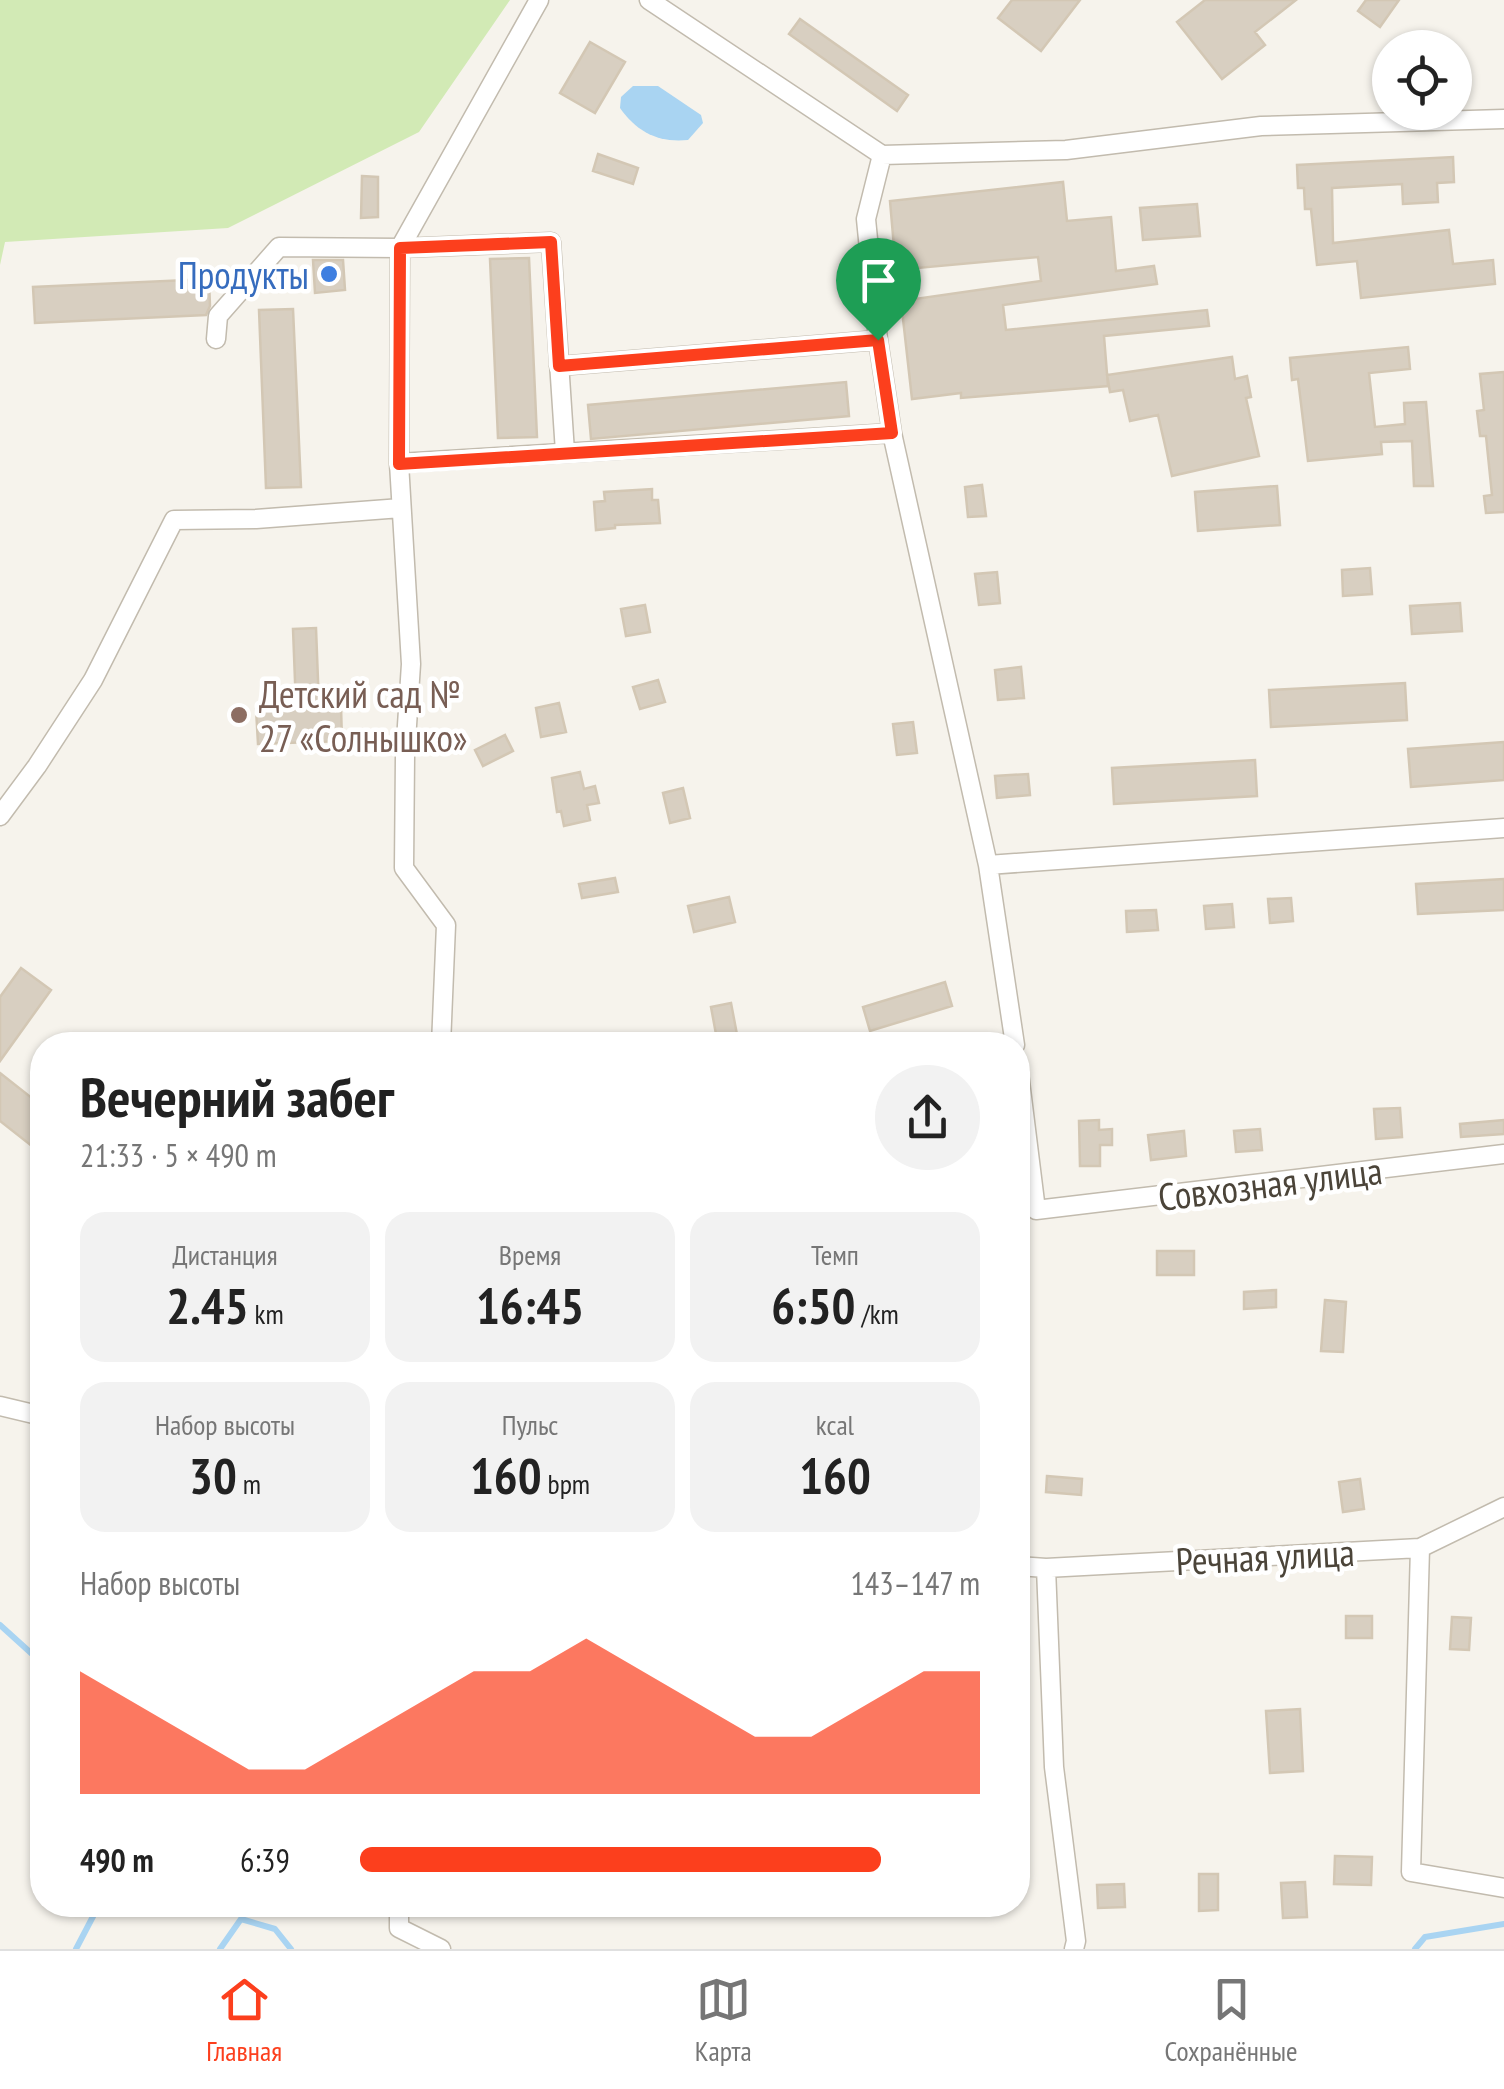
<!DOCTYPE html>
<html lang="ru">
<meta charset="utf-8">
<style>
body{margin:0;font-family:"PT Sans Narrow",sans-serif;background:#f2f2f2;color:#222;height:100vh;display:flex;flex-direction:column;font-size:38px;white-space:nowrap}
*{box-sizing:border-box;margin:0}
p{font-size:32px;color:#767676}
.icon{flex:none;width:55px;height:55px;fill:none;stroke:currentColor;stroke-width:2;stroke-linecap:round;stroke-linejoin:round}
.map{position:relative;flex:1;overflow:hidden}
.drawer{position:absolute;left:30px;top:1032px;width:1000px;height:885px;display:flex;flex-direction:column;background:#fff;border-radius:40px;box-shadow:0 2px 8px #0004}
.drawer>*{flex:none}
.fabs{position:absolute;left:1372px;top:30px;display:grid;gap:20px}
.fabs a{display:grid;place-items:center;width:100px;height:100px;border-radius:50%;background:#fff;box-shadow:0 2px 8px #0004;font-size:50px}
.pin{position:absolute;display:grid;place-items:center;width:85px;height:85px;color:#fff;margin:-102px -42px;border-radius:50% 50% 50% 0;rotate:-45deg;box-shadow:0 0 10px #0007}
.pin .icon{rotate:45deg}
.round{display:grid;place-items:center;flex:none;width:105px;height:105px;border-radius:52px;background:#f2f2f2}
.overview{display:flex;align-items:center;justify-content:space-between;height:170px;padding:0 50px}
h1{font-size:55px;font-weight:800;line-height:75px}
.metrics{display:grid;grid-template-columns:repeat(3,1fr);gap:15px;height:170px;padding:10px 50px}
.metrics div{display:grid;align-content:center;border-radius:25px;background:#f2f2f2;text-align:center}
.metrics b{font-size:50px;font-weight:800}
.metrics small{font-size:28px;font-weight:400}
.metrics p{font-size:28px}
.chart{height:280px;padding:20px 50px}
.chart p{display:flex;justify-content:space-between}
.chart svg{width:100%;height:180px;margin-top:10px;fill:#fc3f1d;opacity:.7}
ul{padding:0 50px;list-style:none;font-size:32px}
li{display:grid;grid-template-columns:160px 120px 1fr;align-items:center;height:75px}
li i{height:25px;border-radius:12px;background:#fc3f1d}
.menu{display:flex;justify-content:space-around;align-items:center;height:140px;border-top:2px solid #e0e0e0;background:#fff;font-size:28px;color:#767676}
.menu a{display:grid;justify-items:center;gap:5px}
.menu .on{color:#fc3f1d}
.map>svg:first-child{display:block}
</style>
<div class="map">
<svg width="1504" height="1949" viewBox="0 0 1504 1949">
<rect width="100%" height="100%" fill="#f6f3ec"/>
<path fill="#d2eab5" d="M0 0H510L419 132 228 228 5 242 0 265Z"/>
<path fill="#a9d4f2" d="M633 86H658L701 115 703 123 688 140C658 143 637 132 620 108L621 97Z"/>
<g fill="none" stroke-linecap="round" stroke-linejoin="round">
<path stroke="#a9d4f2" stroke-width="6" d="M0 1625 42 1663
M76 1949 99 1905
M220 1949 241 1919 275 1929 291 1949
M1415 1949 1425 1937 1504 1924"/>
</g>
<path fill="#d8cfc1" stroke="#d3c7b4" stroke-width="2.5" d="M1012 0H1080L1041 51 998 18Z
M1205 0H1296L1255 32 1265 45 1222 79 1177 22Z
M1366 0H1399L1380 27 1358 11Z
M800 19 908 95 897 111 789 34Z
M590 42 625 62 595 113 560 93Z
M598 154 638 168 633 184 593 171Z
M1453 157 1454 182 1437 183 1438 202 1403 204 1402 184 1332 188 1333 243 1449 230 1453 264 1493 260 1495 284 1361 298 1357 261 1317 265 1311 209H1305L1304 188H1298L1297 165Z
M362 176 378 177V217L361 218Z
M1063 182 1067 221 1111 217 1116 271 1154 266 1157 284 1003 305 1006 330 1207 310 1209 326 1104 336 1108 386 961 398V393L912 399 901 301 1041 281 1038 257 896 270 890 201Z
M1197 204 1200 236 1143 240 1140 208Z
M529 258 537 437 498 438 490 259Z
M313 260H343L345 290 315 293Z
M209 279 210 306 206 315 35 323 33 287Z
M293 309 301 487 266 488 259 310Z
M1408 347 1410 369 1369 373 1375 427 1405 424 1404 403 1426 402 1433 486H1414L1412 441 1381 442 1382 454 1308 461 1298 379 1292 380 1290 358Z
M1232 357 1235 379 1247 376 1251 397 1246 398 1259 456 1172 476 1158 415 1130 421 1123 390 1110 392 1107 375Z
M1504 372V512L1486 513 1484 496 1492 495 1486 436H1480L1477 411 1484 410 1480 374Z
M846 382 849 416 591 439 588 405Z
M982 485 986 516 968 517 965 487Z
M1277 486 1280 525 1198 531 1195 492Z
M652 489V500H658L660 523 615 525V528L596 530 594 502 605 501 604 492Z
M1370 568 1372 594 1343 596 1342 570Z
M997 572 1000 603 979 605 975 574Z
M1460 603 1462 631 1412 634 1410 606Z
M645 605 650 632 626 636 621 609Z
M316 628 319 706H341L342 741 258 744 256 709 296 707 293 629Z
M1021 667 1024 698 998 700 995 670Z
M658 680 665 702 640 709 633 687Z
M1405 683 1407 720 1271 727 1269 690Z
M559 703 566 732 541 737 536 708Z
M913 722 917 753 897 755 893 724Z
M505 735 513 751 483 766 475 750Z
M1504 742V780L1411 787 1408 749Z
M1255 760 1257 796 1114 804 1112 768Z
M580 772 584 789 595 786 599 803 587 805 590 820 564 826 561 811 557 812 552 778Z
M1028 774 1030 795 997 798 995 776Z
M683 788 690 818 670 823 663 793Z
M615 878 618 892 582 898 579 884Z
M1504 879V910L1418 914 1416 884Z
M729 897 735 922 694 932 688 906Z
M1291 898 1293 921 1270 923 1268 899Z
M1232 904 1234 927 1206 929 1204 906Z
M1156 910 1158 930 1127 932 1126 911Z
M21 968 51 990 0 1061V997Z
M945 982 952 1006 870 1031 863 1007Z
M731 1003 739 1045H718L711 1007Z
M0 1073 42 1106V1154L0 1121Z
M1400 1108 1402 1137 1376 1139 1374 1109Z
M1099 1120V1130L1112 1129V1145H1100V1166H1080L1079 1121Z
M1504 1120V1134L1461 1137 1460 1124Z
M1260 1129 1262 1150 1236 1152 1234 1131Z
M1184 1131 1186 1156 1151 1160 1148 1135Z
M1157 1251H1194V1275H1157Z
M1276 1290V1307L1244 1309V1292Z
M1325 1300 1346 1302 1343 1352 1321 1351Z
M1047 1476 1082 1479 1081 1495 1046 1492Z
M1360 1479 1364 1509 1343 1512 1339 1482Z
M1346 1616H1372V1638H1346Z
M1452 1617 1471 1618 1469 1650 1450 1649Z
M1300 1709 1303 1771 1270 1773 1266 1711Z
M1335 1856 1372 1857 1371 1885 1334 1884Z
M1199 1874H1218V1910L1199 1911Z
M1305 1882 1307 1917 1283 1918 1281 1883Z
M1124 1884 1125 1907 1098 1908 1097 1885Z"/>
<g fill="none" stroke-linecap="round" stroke-linejoin="round">
<g stroke="#c2bbae" stroke-width="21">
<path id="street" d="M649 0 882 155 1066 150 1261 126 1504 119
M882 155 866 219 878 340 892 433 988 865 1015 1045
M216 339 218 316 279 247 400 248 551 242 565 452
M559 366 878 340
M399 463 892 433
M0 816 37 766 93 680 174 520 256 519 401 508
M988 865 1504 828
M441 1045 446 925 404 868 405 756 411 664 399 463 400 248 539 0
M1018 1065 1036 1210 1504 1154
M0 1406 42 1416
M1420 1548 1411 1872 1504 1888
M1018 1566 1046 1568 1420 1548 1504 1507
M1046 1568 1054 1767 1076 1941 1074 1949
M399 1905V1928L441 1949"/>
</g>
<use href="#street" stroke="#fff" stroke-width="18"/>
</g>
<g fill="none" stroke-linecap="round" stroke-linejoin="round">
<g stroke="#fff" stroke-width="20">
<path id="route" d="M551 242 559 366 878 340 892 433 399 464 400 248Z"/>
</g>
<use href="#route" stroke="#fc3f1d" stroke-width="12"/>
</g>
<circle fill="#3f7fe0" stroke="#fff" stroke-width="4" cx="329" cy="274" r="10"/>
<circle fill="#8d6e63" stroke="#fff" stroke-width="4" cx="239" cy="715" r="10"/>
<g text-anchor="middle" dominant-baseline="central" stroke-width="9" stroke-linejoin="round" paint-order="stroke">
<g font-size="38" fill="#366cbe" stroke="#fff" text-anchor="end">
<text x="309" y="274">Продукты</text>
</g>
<g font-size="38" fill="#785e54" stroke="#fff" text-anchor="start">
<text x="259" y="693">Детский сад №<tspan x="259" dy="44">27 «Солнышко»</tspan></text>
</g>
<g font-size="38" fill="#4b4439" stroke="#fff">
<text transform="translate(1270 1183) rotate(-7)">Совхозная улица</text>
<text transform="translate(1265 1556) rotate(-3)">Речная улица</text>
</g>
</g>
</svg>
<div class="fabs">
<a><svg class="icon" aria-label="locate" viewBox="0 0 24 24"><circle cx="12" cy="12" r="6"/><path d="M12 2v4M12 18v4M2 12h4M18 12h4"/></svg></a>
</div>
<div class="pin" style="left:878px;top:340px;background:#1e9e55"><svg class="icon" aria-label="arrive" viewBox="0 0 24 24"><path d="M6 21V4h12l-3 4 3 4H6"/></svg></div>
<section class="drawer">
<div class="overview"><div><h1>Вечерний забег</h1><p>21:33 · 5 × 490 m</p></div><a class="round"><svg class="icon" aria-label="share" viewBox="0 0 24 24"><path d="M12 15V3M7 8l5-5 5 5M5 13v7h14v-7"/></svg></a></div>
<div class="metrics">
<div><p>Дистанция</p><b>2.45<small> km</small></b></div>
<div><p>Время</p><b>16:45</b></div>
<div><p>Темп</p><b>6:50<small> /km</small></b></div>
</div>
<div class="metrics">
<div><p>Набор высоты</p><b>30<small> m</small></b></div>
<div><p>Пульс</p><b>160<small> bpm</small></b></div>
<div><p>kcal</p><b>160</b></div>
</div>
<div class="chart"><p><span>Набор высоты</span>143–147 m</p>
<svg viewBox="0 0 160 44" preserveAspectRatio="none"><path d="M0 44V14L10 22L20 30L30 38L40 38L50 30L60 22L70 14L80 14L90 6L100 14L110 22L120 30L130 30L140 22L150 14L160 14V44z"/></svg>
</div>
<ul>
<li><b>490 m</b>6:39<i style="width:84%"></i></li>
</ul>
</section>
</div>
<nav class="menu">
<a class="on"><svg class="icon" aria-label="home" viewBox="0 0 24 24"><path d="M3 11l9-7 9 7M6 9v11h12V9"/></svg>Главная</a>
<a><svg class="icon" aria-label="map" viewBox="0 0 24 24"><path d="M3 6l6-2 6 2 6-2v14l-6 2-6-2-6 2zM9 4v14M15 6v14"/></svg>Карта</a>
<a><svg class="icon" aria-label="saved" viewBox="0 0 24 24"><path d="M7 4h10v16l-5-4-5 4z"/></svg>Сохранённые</a>
</nav>
